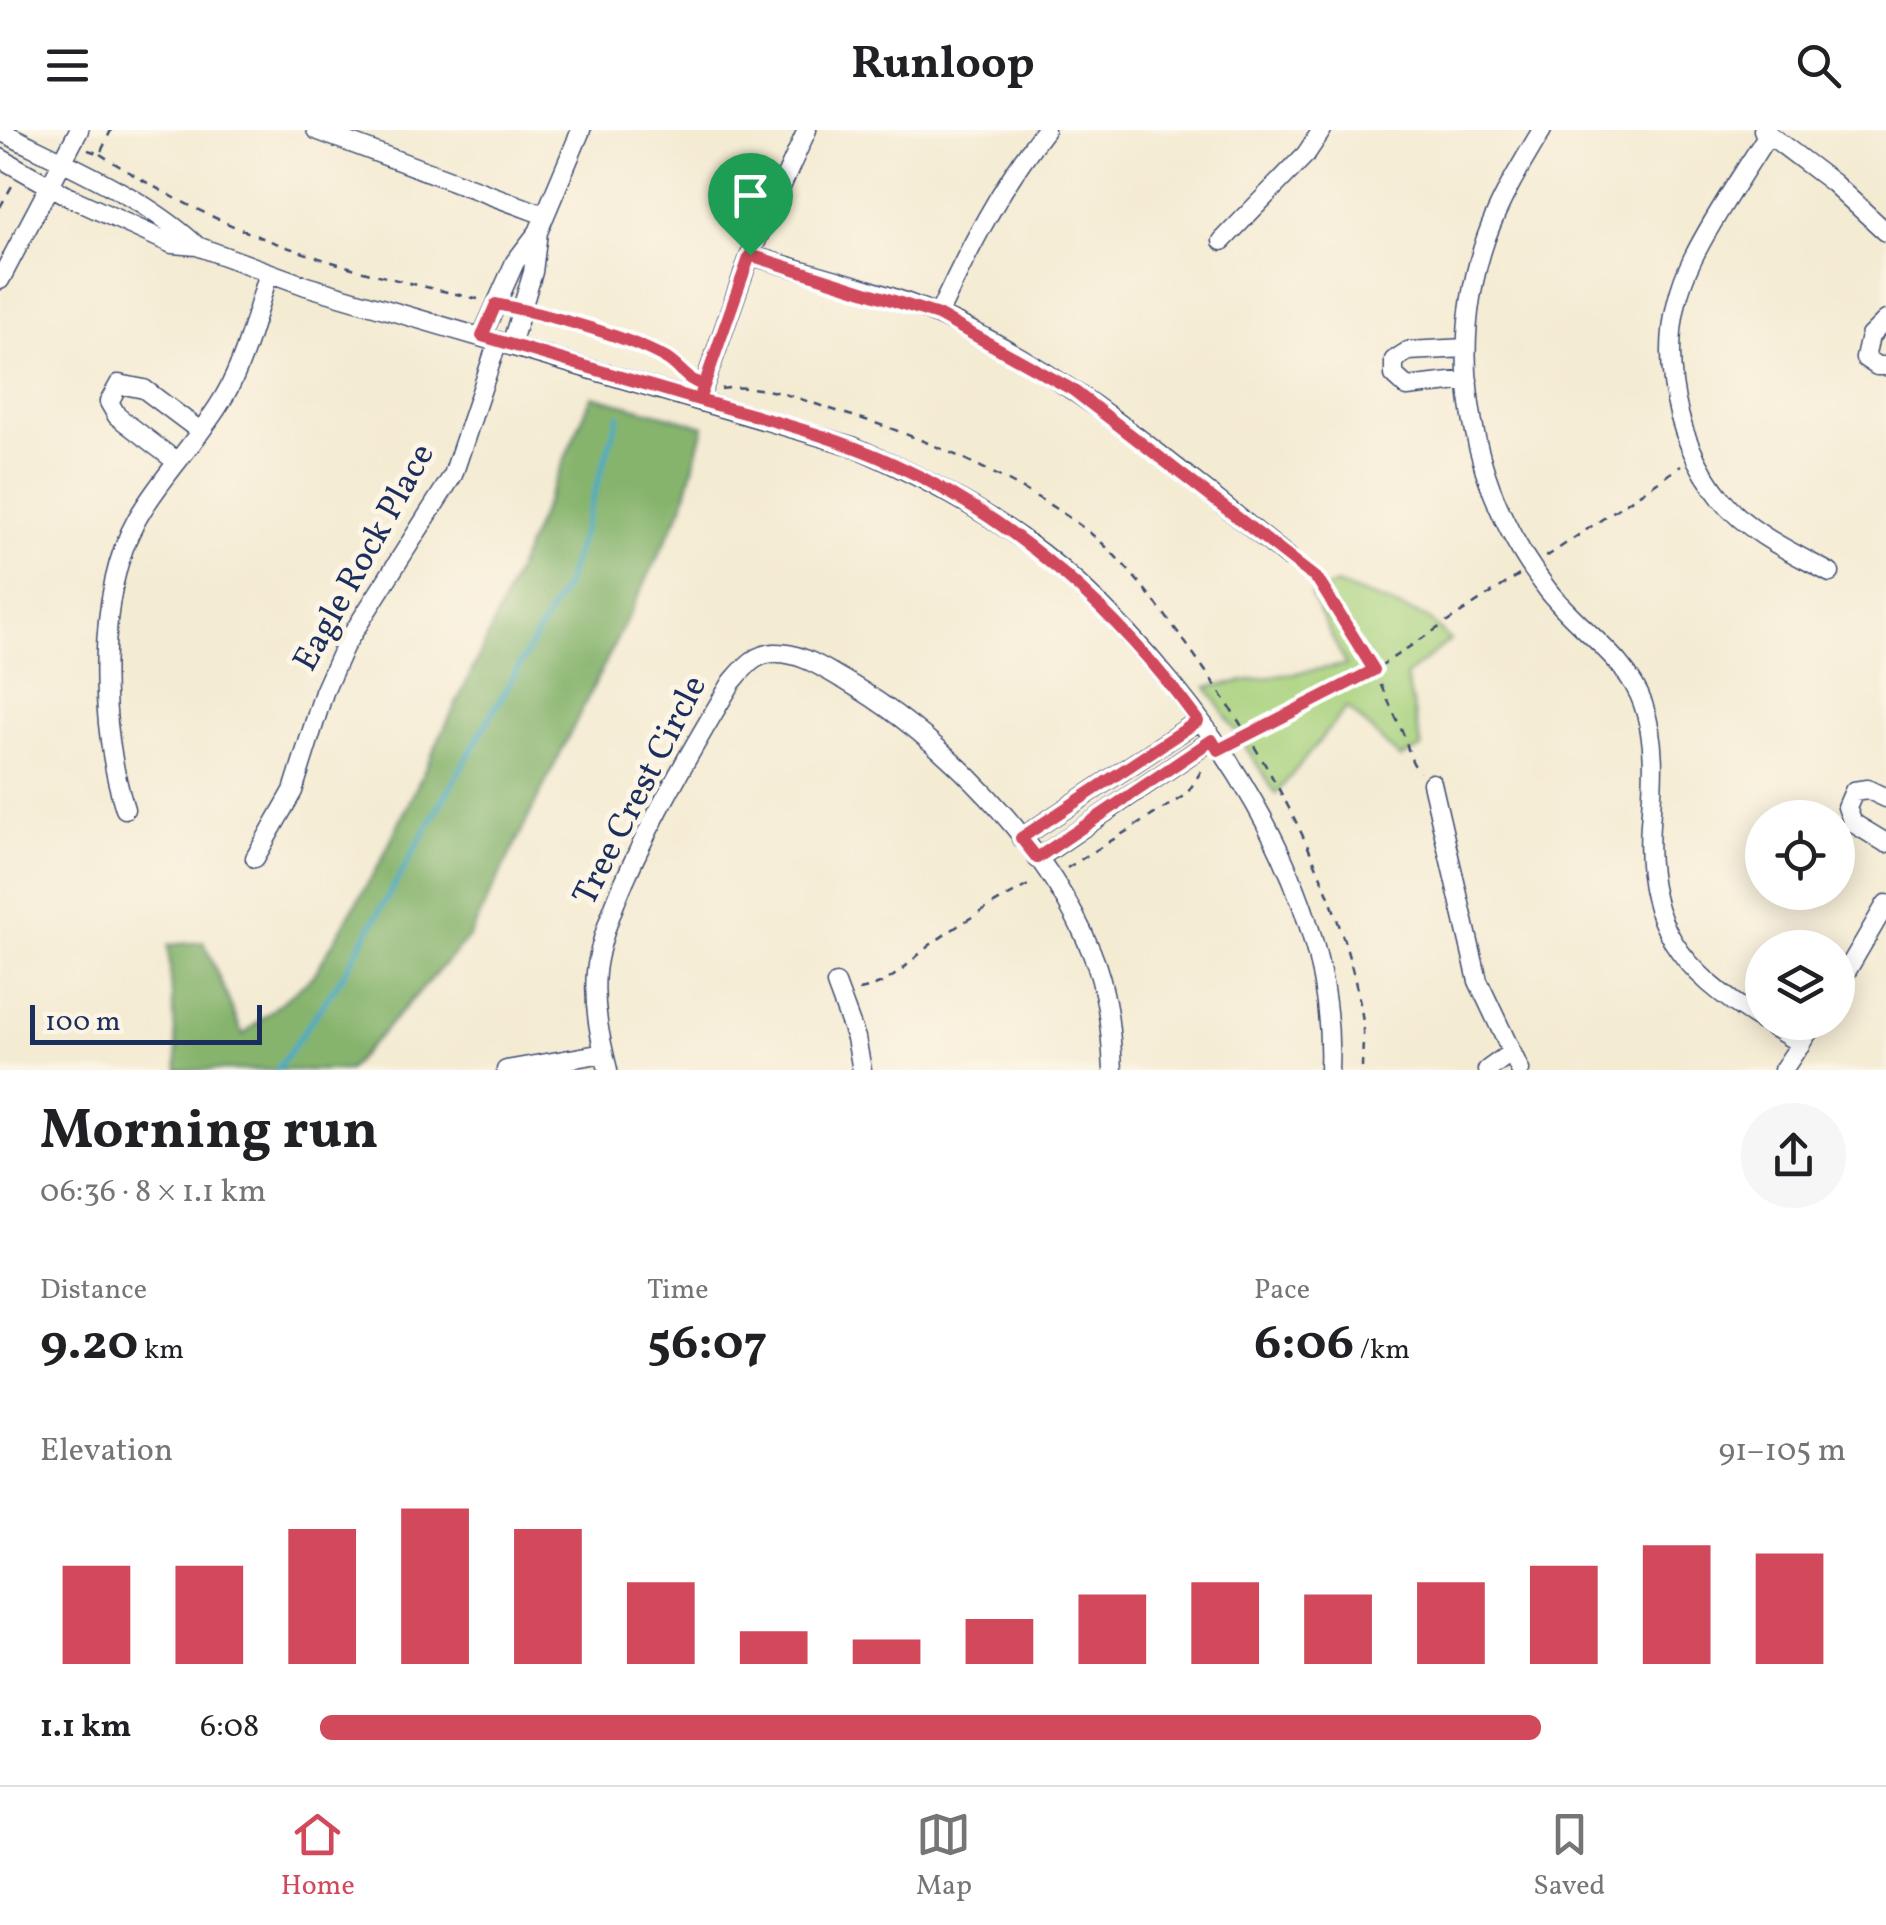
<!DOCTYPE html>
<meta charset="utf-8">
<style>
body{margin:0;font-family:Vollkorn,serif;background:#f6f6f6;color:#202124;height:100vh;display:flex;flex-direction:column;font-size:38px;white-space:nowrap}
*{box-sizing:border-box;margin:0}
p{font-size:32px;color:#757577}
.icon{flex:none;width:55px;height:55px;fill:none;stroke:currentColor;stroke-width:2;stroke-linecap:round;stroke-linejoin:round}
.map{position:relative;height:940px;overflow:hidden}
.side{display:flex;flex-direction:column;background:#fff;flex:1}
.side>*{flex:none}
.fabs{position:absolute;left:1745px;top:670px;display:grid;gap:20px}
.fabs a{display:grid;place-items:center;width:110px;height:110px;border-radius:50%;background:#fff;box-shadow:0 5px 25px #0003;font-size:50px}
.scale{position:absolute;left:30px;bottom:25px;width:232px;box-sizing:border-box;padding-left:10px;border:5px solid #1b2f5e;border-top:0;font-size:28px;line-height:35px;white-space:nowrap;color:#1b2f5e;-webkit-text-stroke:8px #fcf5e5;paint-order:stroke}
.pin{position:absolute;display:grid;place-items:center;width:85px;height:85px;color:#fff;margin:-102px -42px;border-radius:50% 50% 50% 0;rotate:-45deg;box-shadow:0 0 10px #0007}
.pin .icon{rotate:45deg}
.round{display:grid;place-items:center;flex:none;width:105px;height:105px;border-radius:52px;background:#f6f6f6}
.summary{display:flex;align-items:center;justify-content:space-between;height:170px;padding:0 40px}
h1{font-size:55px;font-weight:700;line-height:75px}
.figures{display:grid;grid-template-columns:repeat(3,1fr);gap:15px;height:170px;padding:10px 40px}
.figures div{display:grid;align-content:center}
.figures b{font-size:50px;font-weight:700}
.figures small{font-size:28px;font-weight:400}
.figures p{font-size:28px}
.chart{height:280px;padding:20px 40px}
.chart p{display:flex;justify-content:space-between}
.chart svg{width:100%;height:180px;margin-top:10px;stroke:#d1495b;stroke-width:6}
ul{padding:0 40px;list-style:none;font-size:32px}
li{display:grid;grid-template-columns:160px 120px 1fr;align-items:center;height:75px}
li i{height:25px;border-radius:12px;background:#d1495b}
header{display:flex;justify-content:space-between;align-items:center;height:130px;padding:0 40px;background:#fff;font-size:45px;font-weight:700}
.dock{display:flex;justify-content:space-around;align-items:center;height:140px;border-top:2px solid #e0e0e0;background:#fff;font-size:28px;color:#757577}
.dock a{display:grid;justify-items:center;gap:5px}
.dock .current{color:#d1495b}
.map>svg:first-child{display:block}
</style>
<header><svg class="icon" aria-label="menu" viewBox="0 0 24 24"><path d="M4 6h16M4 12h16M4 18h16"/></svg>Runloop<svg class="icon" aria-label="search" viewBox="0 0 24 24"><circle cx="10" cy="10" r="6"/><path d="M15 15l6 6"/></svg></header>
<div class="map">
<svg width="1886" height="940" viewBox="0 0 1886 940">
<rect width="100%" height="100%" fill="#fcf5e5"/>
<filter id="ink" filterUnits="userSpaceOnUse"><feTurbulence type="fractalNoise" baseFrequency=".01" numOctaves="2"/><feDisplacementMap in="SourceGraphic" scale="20" xChannelSelector="R" yChannelSelector="G"/><feConvolveMatrix kernelMatrix="1 2 1 2 8 2 1 2 1" color-interpolation-filters="sRGB"/></filter>
<filter id="wash" filterUnits="userSpaceOnUse"><feTurbulence type="fractalNoise" baseFrequency=".0048" numOctaves="4" result="noise"/><feDisplacementMap in="SourceGraphic" scale="40" xChannelSelector="R" yChannelSelector="G"/><feGaussianBlur stdDeviation="2.25" result="paint"/><feColorMatrix in="noise" values="0 0 0 0 0 0 0 0 0 0 0 0 0 0 0 0 0 1.4 0 .05"/><feComposite in="paint" operator="in"/></filter>
<g filter="url(#wash)">
<rect width="100%" height="100%" fill="#f4ebd3"/>
<path fill="#a8d27e" stroke="#62806e" stroke-width="2.5" d="M1336 454 1428 488 1450 510 1406 546 1422 618 1400 628 1347 577 1276 664 1207 557 1346 535 1311 465Z"/>
<path fill="#86b46d" stroke="#507266" stroke-width="2.5" d="M592 266 704 296 683 376 469 807 348 940H178L168 815 204 812 243 905 314 845 381 731 483 518Z"/>
<g fill="none" stroke-linecap="round" stroke-linejoin="round">
<path stroke="#4aabc9" stroke-width="5" d="M277 940 342 847 566 454 619 285"/>
</g>
</g>
<g filter="url(#ink)">
<g fill="none" stroke-linecap="round" stroke-linejoin="round">
<g stroke="#3c4b70" stroke-width="21">
<path id="minor" d="M316 0 544 85
M1542 0C1521 35 1500 69 1486 108 1445 227 1471 360 1547 459 1576 498 1627 527 1643 574 1657 614 1653 652 1650 694 1643 794 1681 841 1762 891
M1763 0 1833 53 1886 102
M0 1C66 34 143 66 197 116
M1768 4C1743 45 1714 85 1693 128 1654 206 1669 304 1723 371 1750 404 1794 423 1830 443
M0 28 71 68 172 114 197 116 306 156 852 316C931 350 1014 395 1078 454 1206 572 1337 759 1329 940
M1222 111 1306 24 1322 0
M750 125C812 144 878 159 938 185 1068 241 1178 340 1288 427
M0 150 79 0
M938 185C969 119 1000 57 1045 0
M1886 190 1870 206 1865 228 1877 236H1886
M482 206 515 132 538 102
M511 215 533 142 538 102 581 0
M1466 218 1408 221 1394 230V245L1407 257 1468 250
M699 270 750 125 807 0
M177 332 117 286 109 272 119 254 144 259 200 301
M1432 653 1478 851 1520 940
M1886 668 1867 659 1854 661 1847 677 1853 693 1886 713
M125 679C99 599 95 464 137 389 162 345 200 309 225 265 246 229 256 182 269 143
M1021 708 1198 591
M255 728 293 661 324 562 344 517 453 345 498 211
M1037 729 1212 610
M836 854 856 908 862 940
M1838 856 1886 774
M1765 892 1801 914
M506 940 604 923
M608 940C600 908 593 875 596 842 604 766 691 620 732 552 744 538 754 524 774 523 800 522 823 538 844 550 943 608 1047 714 1091 821 1107 859 1111 900 1113 940
M1487 940 1509 924
M1783 940 1815 892"/>
</g>
<path stroke="#3c4b70" stroke-width="2.5" stroke-dasharray="8 8" stroke-linecap="butt" d="M88 20 100 24 111 0
M100 24C229 107 330 136 478 169
M0 77 13 54
M539 183 667 229 690 250
M721 259C768 252 807 273 853 286 928 308 1043 361 1102 413 1133 442 1160 478 1185 512 1264 622 1336 745 1361 879 1365 898 1362 921 1362 940
M1546 427 1681 336
M1300 437C1345 471 1378 549 1402 601 1409 616 1408 631 1420 642
M1237 610 1374 540 1519 445
M1067 738 1187 664 1203 638
M859 860C896 854 908 830 937 810 967 789 1000 770 1032 753"/>
<use href="#minor" stroke="#fff" stroke-width="18"/>
</g>
</g>
<g fill="none" stroke-linecap="round" stroke-linejoin="round" filter="url(#ink)">
<g stroke="#fff" stroke-width="20">
<path id="route" d="M750 125 699 270 482 206 496 174C547 185 622 203 667 229 681 238 687 251 704 255L699 270C765 289 832 305 894 334 1017 390 1119 483 1198 591L1021 708 1037 728 1212 610 1218 620 1374 540 1318 450 1073 260 938 185 750 125"/>
</g>
<use href="#route" stroke="#d1495b" stroke-width="12"/>
</g>
<g text-anchor="middle" dominant-baseline="central" stroke-width="10" stroke-linejoin="round" paint-order="stroke">
<g font-size="35" fill="#1b2f5e" stroke="#fcf5e5">
<text transform="translate(365 428) rotate(-61)">Eagle Rock Place</text>
<text transform="translate(641 661) rotate(-63)">Tree Crest Circle</text>
</g>
</g>
</svg>
<div class="fabs">
<a><svg class="icon" aria-label="locate" viewBox="0 0 24 24"><circle cx="12" cy="12" r="6"/><path d="M12 2v4M12 18v4M2 12h4M18 12h4"/></svg></a>
<a><svg class="icon" aria-label="layers" viewBox="0 0 24 24"><path d="M12 4l9 5-9 5-9-5zM3 14l9 5 9-5"/></svg></a>
</div>
<div class="scale">100 m</div>
<div class="pin" style="left:750px;top:125px;background:#1e9e55"><svg class="icon" aria-label="arrive" viewBox="0 0 24 24"><path d="M6 21V4h12l-3 4 3 4H6"/></svg></div>
</div>
<section class="side">
<div class="summary"><div><h1>Morning run</h1><p>06:36 · 8 × 1.1 km</p></div><a class="round"><svg class="icon" aria-label="share" viewBox="0 0 24 24"><path d="M12 15V3M7 8l5-5 5 5M5 13v7h14v-7"/></svg></a></div>
<div class="figures">
<div><p>Distance</p><b>9.20<small> km</small></b></div>
<div><p>Time</p><b>56:07</b></div>
<div><p>Pace</p><b>6:06<small> /km</small></b></div>
</div>
<div class="chart"><p><span>Elevation</span>91–105 m</p>
<svg viewBox="0 0 160 44" preserveAspectRatio="none"><path d="M5 44V20M15 44V20M25 44V11M35 44V6M45 44V11M55 44V24M65 44V36M75 44V38M85 44V33M95 44V27M105 44V24M115 44V27M125 44V24M135 44V20M145 44V15M155 44V17"/></svg>
</div>
<ul>
<li><b>1.1 km</b>6:08<i style="width:80%"></i></li>
</ul>
</section>
<nav class="dock">
<a class="current"><svg class="icon" aria-label="home" viewBox="0 0 24 24"><path d="M3 11l9-7 9 7M6 9v11h12V9"/></svg>Home</a>
<a><svg class="icon" aria-label="map" viewBox="0 0 24 24"><path d="M3 6l6-2 6 2 6-2v14l-6 2-6-2-6 2zM9 4v14M15 6v14"/></svg>Map</a>
<a><svg class="icon" aria-label="saved" viewBox="0 0 24 24"><path d="M7 4h10v16l-5-4-5 4z"/></svg>Saved</a>
</nav>
